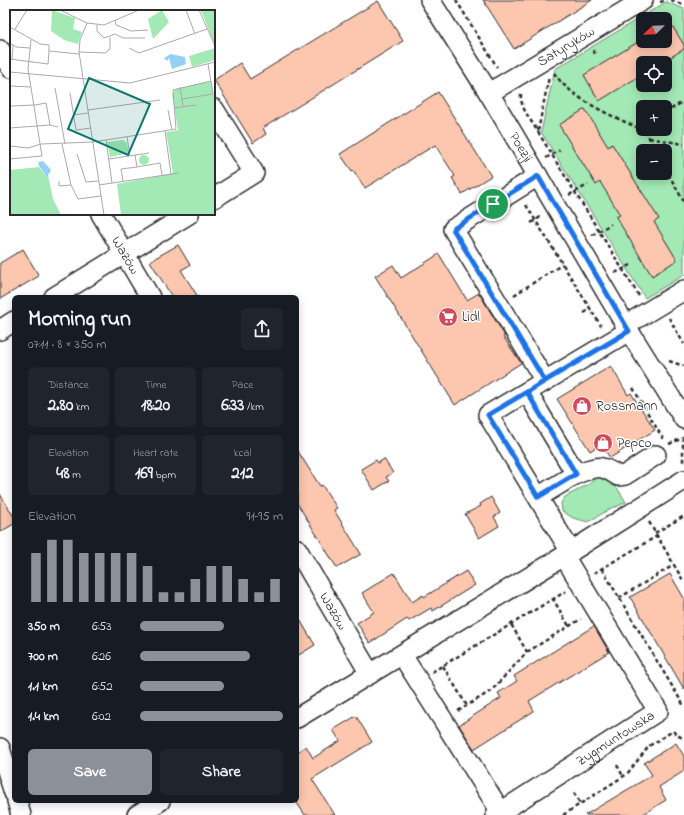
<!DOCTYPE html>
<meta charset="utf-8">
<style>
body{margin:0;font-family:"Indie Flower",sans-serif;background:#20242c;color:#f1f3f6;height:100vh;display:flex;flex-direction:column;font-size:15px;white-space:nowrap}
*{box-sizing:border-box;margin:0}
p{font-size:13px;color:#9ea1a6}
.icon{flex:none;width:22px;height:22px;fill:none;stroke:currentColor;stroke-width:2;stroke-linecap:round;stroke-linejoin:round}
.map{position:relative;flex:1;overflow:hidden}
.side{position:absolute;left:12px;top:295px;width:287px;height:508px;display:flex;flex-direction:column;background:#171b24;border-radius:6px;box-shadow:0 2px 10px #0003}
.side>*{flex:none}
.needle{width:26px;rotate:247deg}
.fabs{position:absolute;left:636px;top:12px;display:grid;gap:8px}
.fabs a{display:grid;place-items:center;width:36px;height:36px;border-radius:6px;background:#171b24;box-shadow:0 2px 10px #0003;font-size:20px}
.pin{position:absolute;display:grid;place-items:center;width:34px;height:34px;color:#fff;margin:-17px;border:2px solid #fff;border-radius:50%;box-shadow:0 1px 4px #0007}
.round{display:grid;place-items:center;flex:none;width:42px;height:42px;border-radius:6px;background:#20242c}
.head{display:flex;align-items:center;justify-content:space-between;height:68px;padding:0 16px}
h1{font-size:22px;font-weight:800;line-height:30px}
.figures{display:grid;grid-template-columns:repeat(3,1fr);gap:6px;height:68px;padding:4px 16px}
.figures div{display:grid;align-content:center;border-radius:6px;background:#20242c;text-align:center}
.figures b{font-size:17px;font-weight:800}
.figures small{font-size:11px;font-weight:400}
.figures p{font-size:11px}
.chart{height:112px;padding:8px 16px}
.chart p{display:flex;justify-content:space-between}
.chart svg{width:100%;height:72px;margin-top:4px;stroke:#8c9099;stroke-width:6}
.primary-button{display:flex;gap:8px;margin-top:auto;padding:8px 16px}
.primary-button a{flex:1;height:46px;border-radius:6px;background:#8c9099;color:#fff;font-size:16px;font-weight:800;line-height:46px;text-align:center}
.primary-button a+a{background:#20242c;color:#f1f3f6}
ul{padding:0 16px;list-style:none;font-size:13px}
li{display:grid;grid-template-columns:64px 48px 1fr;align-items:center;height:30px}
li i{height:10px;border-radius:5px;background:#8c9099}
.map>svg:first-child{display:block}
</style>
<div class="map">
<svg width="684" height="815" viewBox="0 0 684 815">
<rect width="100%" height="100%" fill="#fff"/>
<filter id="ink" filterUnits="userSpaceOnUse"><feTurbulence type="fractalNoise" baseFrequency=".025" numOctaves="2"/><feDisplacementMap in="SourceGraphic" scale="8" xChannelSelector="R" yChannelSelector="G"/><feConvolveMatrix kernelMatrix="1 2 1 2 8 2 1 2 1" color-interpolation-filters="sRGB"/></filter>
<g filter="url(#ink)">
<path fill="#a3e9b5" stroke="#678a70" fill-rule="evenodd" d="M666 2 684 9V275L645 298 541 132 555 69ZM643 19H665V41H643ZM643 63H665V85H643ZM643 107H665V129H643ZM643 151H665V173H643Z
M599 476 614 483 626 502 616 507H613L588 522 573 518 562 511 561 503 565 497 589 484Z"/>
<path fill="#fcc6af" stroke="#2b2b2b" d="M483 0H592L514 49Z
M378 1 403 41 263 128 266 134 253 143 214 80 240 63 250 79Z
M670 22 684 45V49L661 63H643V74L599 101 584 75 643 39V41H665V25Z
M438 92 491 176 462 194 452 178 455 176 435 145 365 188 353 170 352 171 340 154Z
M585 109 608 147 612 144 659 219 654 222 677 260 652 276 616 217 620 215 610 198 600 182 596 185 559 125Z
M178 245 190 265 181 270 198 297H172L150 261Z
M23 249 39 276 0 299V263Z
M439 254 467 300 479 293 505 336H503L521 363 455 405 375 276 393 265 401 278Z
M611 366 628 395 631 393 655 430 610 458 601 444 590 451 557 399Z
M297 450 320 486 322 485 337 508 334 510 361 554 337 568 297 503Z
M384 459 393 473 386 477 389 481 374 490 361 469 376 460 378 463Z
M0 494 14 517V524L0 532Z
M491 497 500 513 494 517 499 526 479 538 465 514 481 506 480 504Z
M466 571 475 585 433 611 431 608 409 621 407 619 370 643 357 623 374 612 362 593 394 573 412 602 423 595 424 597Z
M670 574 684 598V689L630 597Z
M297 615 315 645 297 656Z
M594 626 609 652 529 701 534 711 474 749 459 725 501 698 498 693 517 681 514 676Z
M356 716 372 742 312 779 335 815H305L297 803V752L306 746 313 758 340 741 333 730Z
M676 743 684 756V771L659 787 666 800 642 815H585L652 775 644 763Z"/>
<g fill="none" stroke-linecap="round" stroke-linejoin="round">
<g stroke="#2b2b2b" stroke-width="22">
<g id="minor">
<path id="s1" d="M430 0 489 93 629 331 684 419"/>
<path d="M0 50 11 68"/>
<path id="s2" d="M489 93 643 0"/>
<path d="M214 109 254 173 214 198"/>
<path d="M538 176 453 229 545 381"/>
<path id="s3" d="M101 214 150 297"/>
<path d="M54 297 189 214"/>
<path d="M626 325 684 290"/>
<path d="M0 330 14 321"/>
<path d="M527 392 576 474 538 497"/>
<path d="M576 474C596 467 599 463 618 476L625 475 656 455"/>
<path id="s4" d="M297 549 370 674"/>
<path d="M571 552 488 415 629 331"/>
<path d="M402 655 501 812"/>
<path d="M297 718 564 556 684 480"/>
<path d="M0 748 14 793"/>
<path d="M17 801 21 815"/>
<path d="M137 815 160 801"/>
<path id="s5" d="M496 815 658 711 564 556"/>
</g>
</g>
<path stroke="#2b2b2b" stroke-width="2.5" stroke-dasharray="4 3" stroke-linecap="butt" d="M456 0 497 67
M671 0 684 5
M660 2 667 0
M636 24 639 30
M593 50 596 56
M554 73C573 101 615 117 645 131
M521 94C520 105 527 115 533 124L639 296
M665 113 684 101
M645 130 656 151
M538 131 549 77
M649 138 684 144
M546 158 560 150
M665 168 684 202
M569 195 588 185
M526 205 601 326
M531 223 542 216
M592 235 611 224
M615 273 631 265
M514 295 563 264
M584 313 591 309
M669 318 684 344
M669 361 684 366
M633 388 663 439
M669 444 683 438V463
M649 522 684 582
M655 533 684 516
M602 569 684 706
M594 573 657 536
M619 598 674 565
M552 600 566 591
M527 652 581 619
M443 666 467 706
M432 672 553 599 569 626
M458 711 491 691 527 652 511 624
M617 765 623 776
M574 793 580 803
M563 815 627 774 649 746 673 731 677 735 684 739"/>
<use href="#minor" stroke="#fff" stroke-width="19"/>
</g>
</g>
<g fill="none" stroke-linecap="round" stroke-linejoin="round" filter="url(#ink)">
<g stroke="#fff" stroke-width="8">
<path id="route" d="M493 204 453 229 545 381 527 392 576 474 538 497 488 415C535 387 582 359 629 331L538 176 493 204"/>
</g>
<use href="#route" stroke="#1a73e8" stroke-width="5"/>
</g>
<defs>
<g id="supermarket-disc" transform="scale(1)"><circle r="9.5" fill="#d1495b" stroke="#fff"/><path d="M-6-5.5h2.5l.6 2H6L4.5 2H-2.5L-4.4-4H-6ZM-1.5 3.2a1.3 1.3 0 1 0 .1 0ZM3 3.2a1.3 1.3 0 1 0 .1 0Z" fill="#fff"/></g>
<g id="shop-disc" transform="scale(1)"><circle r="9.5" fill="#d1495b" stroke="#fff"/><path d="M-5-2.5h2.3a2.7 3.5 0 0 1 5.4 0H5L5.5 6h-11ZM-1.5-2.5h3a1.5 2.3 0 0 0-3 0Z" fill="#fff"/></g>
</defs>
<g fill-rule="evenodd">
<use href="#supermarket-disc" x="448" y="317"/>
<use href="#shop-disc" x="582" y="406"/>
<use href="#shop-disc" x="603" y="443"/>
</g>
<g text-anchor="middle" dominant-baseline="central" stroke-width="3" stroke-linejoin="round" paint-order="stroke">
<g font-size="14" fill="#2b2b2b" stroke="#fff">
<text stroke="none"><textPath href="#s2" startOffset="90">Satyryków</textPath></text>
<text stroke="none"><textPath href="#s1" startOffset="173">Poezji</textPath></text>
<text stroke="none"><textPath href="#s3" startOffset="48">Wazów</textPath></text>
<text stroke="none"><textPath href="#s4" startOffset="72">Wazów</textPath></text>
<text stroke="none"><textPath href="#s5" startOffset="142">Zygmuntowska</textPath></text>
</g>
<g font-size="14" fill="#2b2b2b" stroke="#fff" text-anchor="start">
<text x="462" y="317">Lidl</text>
<text x="596" y="406">Rossmann</text>
<text x="617" y="443">Pepco</text>
</g>
</g>
<g transform="translate(10 10)">
<rect width="205" height="205" fill="#fff"/>
<path d="M42 0 65 8 63 19 72 22 68 34 54 30 41 21ZM152 0 159 12 143 29 138 9ZM190 0H205V36L192 3ZM205 38V50L182 57 179 46ZM201 71 205 90V205H111L107 174 163 163 156 122 168 120 162 85 165 79ZM113 130 117 133 119 143 100 147 97 132ZM129 150a5 5 0 1 1 10 0a5 5 0 1 1-10 0ZM29 157 35 165H38L43 189 51 205H0V160Z" fill="#a3e9b5"/>
<path d="M161 44 175 47 176 54 162 59 159 48 157 51 154 48ZM33 151 41 160 37 167 29 156 28 152Z" fill="#94d1f5"/>
<path fill="none" stroke="#aaa" stroke-width="1" d="M50 0 77 13 94 15 129 0M176 0 185 24M189 0 205 36M105 10 106 15 121 21 138 20M77 13 70 30 69 42 94 205M87 15V21L94 28 105 24 113 28H135M0 17 30 34 39 35V41L69 44M5 19 17 0M0 33 6 37 20 38M119 38 129 43 197 19M69 42 95 43 100 39V27M0 49 38 54 39 41M2 49 3 35M0 62 120 73 205 52M0 76 21 77M170 77 173 96M45 78 55 134M60 83 66 120 81 118M172 89 203 84 198 54M25 95 36 93 40 115M0 96 25 95M164 98 186 95M78 100 150 90M158 100 162 120M64 105 78 103M0 118 40 115 48 117M155 121 161 164M117 127 120 146M96 130 102 173M52 134 61 175 68 189 91 186M0 136 18 138 31 134 83 132 166 119 163 80 201 71M67 144 76 172 89 171M0 149 32 146 18 59 21 30M99 149 139 143M127 157 150 153 152 165M49 171V176L61 175M113 171 111 159 127 157 125 145M89 175 169 163"/>
<path fill="#0f766e" fill-opacity="0.15" stroke="#0f766e" stroke-width="2" d="M79 68 140 94 118 145 58 119Z"/>
<rect width="205" height="205" fill="none" stroke="#2b2b2b" stroke-width="2"/>
</g>
</svg>
<div class="fabs">
<a><svg class="needle" viewBox="-14 -14 28 28"><path d="M0-13l5 13h-10z" fill="#e53935"/><path d="M0 13l5-13h-10z" fill="#9ea1a6"/></svg></a>
<a><svg class="icon" aria-label="locate" viewBox="0 0 24 24"><circle cx="12" cy="12" r="6"/><path d="M12 2v4M12 18v4M2 12h4M18 12h4"/></svg></a>
<a>+</a>
<a>−</a>
</div>
<div class="pin" style="left:493px;top:204px;background:#1e9e55"><svg class="icon" aria-label="arrive" viewBox="0 0 24 24"><path d="M6 21V4h12l-3 4 3 4H6"/></svg></div>
<section class="side">
<div class="head"><div><h1>Morning run</h1><p>07:11 · 8 × 350 m</p></div><a class="round"><svg class="icon" aria-label="share" viewBox="0 0 24 24"><path d="M12 15V3M7 8l5-5 5 5M5 13v7h14v-7"/></svg></a></div>
<div class="figures">
<div><p>Distance</p><b>2.80<small> km</small></b></div>
<div><p>Time</p><b>18:20</b></div>
<div><p>Pace</p><b>6:33<small> /km</small></b></div>
</div>
<div class="figures">
<div><p>Elevation</p><b>48<small> m</small></b></div>
<div><p>Heart rate</p><b>169<small> bpm</small></b></div>
<div><p>kcal</p><b>212</b></div>
</div>
<div class="chart"><p><span>Elevation</span>91–95 m</p>
<svg viewBox="0 0 160 44" preserveAspectRatio="none"><path d="M5 44V14M15 44V6M25 44V6M35 44V14M45 44V14M55 44V14M65 44V14M75 44V22M85 44V38M95 44V38M105 44V30M115 44V22M125 44V22M135 44V30M145 44V38M155 44V30"/></svg>
</div>
<ul>
<li><b>350 m</b>6:53<i style="width:59%"></i></li>
<li><b>700 m</b>6:26<i style="width:77%"></i></li>
<li><b>1.1 km</b>6:52<i style="width:59%"></i></li>
<li><b>1.4 km</b>6:02<i style="width:100%"></i></li>
</ul>
<div class="primary-button"><a>Save</a><a>Share</a></div>
</section>
</div>
